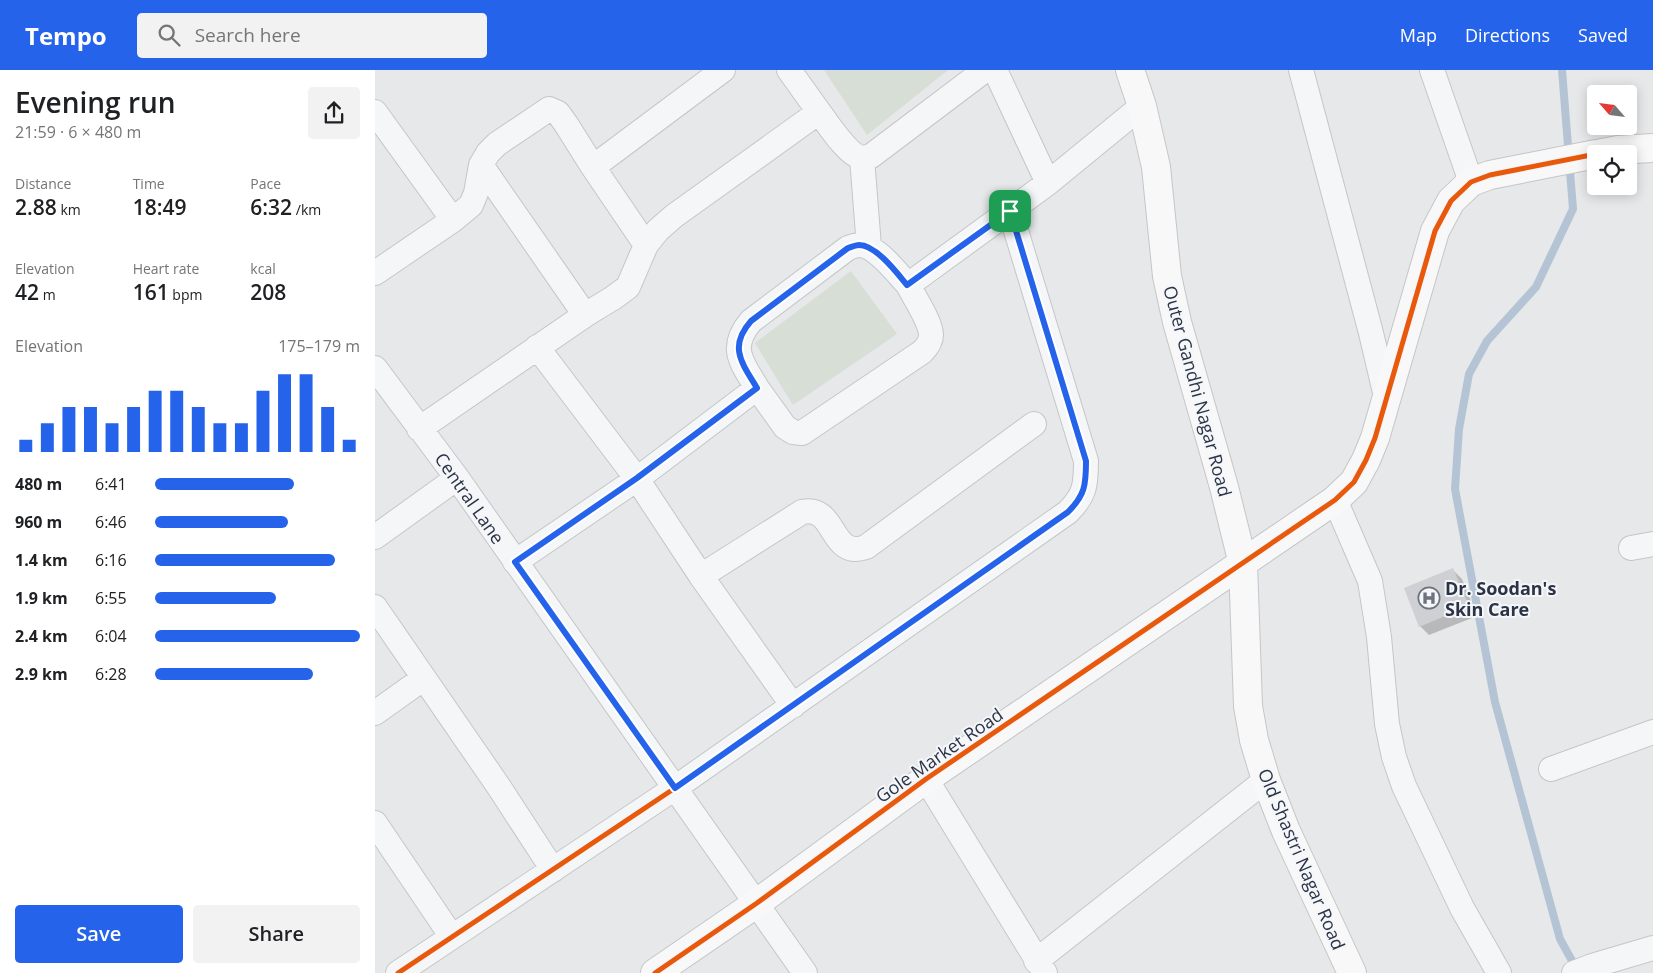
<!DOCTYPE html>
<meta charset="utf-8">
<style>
body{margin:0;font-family:"Open Sans",sans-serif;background:#f2f2f2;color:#202124;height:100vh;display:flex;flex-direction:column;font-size:19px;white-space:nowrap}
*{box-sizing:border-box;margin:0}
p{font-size:16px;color:#757577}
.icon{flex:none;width:28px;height:28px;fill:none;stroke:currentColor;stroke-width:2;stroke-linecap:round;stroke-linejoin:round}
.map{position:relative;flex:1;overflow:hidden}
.panel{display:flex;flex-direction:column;background:#fff;width:375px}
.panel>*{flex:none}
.needle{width:32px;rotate:298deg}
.buttons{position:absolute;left:1212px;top:15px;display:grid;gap:10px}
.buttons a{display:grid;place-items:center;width:50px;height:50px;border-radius:5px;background:#fff;box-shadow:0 2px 12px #0003;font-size:25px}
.pin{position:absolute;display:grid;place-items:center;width:42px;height:42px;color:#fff;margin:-21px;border-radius:10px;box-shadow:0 2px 8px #0006}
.round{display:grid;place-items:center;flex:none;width:52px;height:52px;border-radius:5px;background:#f2f2f2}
.head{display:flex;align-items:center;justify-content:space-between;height:85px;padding:0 15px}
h1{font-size:28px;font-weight:600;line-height:38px}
.figures{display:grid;grid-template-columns:repeat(3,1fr);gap:8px;height:85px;padding:5px 15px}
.figures div{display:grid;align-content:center}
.figures b{font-size:21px;font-weight:600}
.figures small{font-size:14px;font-weight:400}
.figures p{font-size:14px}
.chart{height:140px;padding:10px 15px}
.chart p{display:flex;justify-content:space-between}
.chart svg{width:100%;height:90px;margin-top:5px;stroke:#2563eb;stroke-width:6}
.primary-button{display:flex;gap:10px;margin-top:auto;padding:10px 15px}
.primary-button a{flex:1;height:58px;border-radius:5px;background:#2563eb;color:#fff;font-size:20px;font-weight:600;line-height:58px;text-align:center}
.primary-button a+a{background:#f2f2f2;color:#202124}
ul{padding:0 15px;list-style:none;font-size:16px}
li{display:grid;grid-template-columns:80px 60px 1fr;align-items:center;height:38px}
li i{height:12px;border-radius:6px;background:#2563eb}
header{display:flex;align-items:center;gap:30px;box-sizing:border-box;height:70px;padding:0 25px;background:#2563eb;color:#fff}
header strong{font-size:24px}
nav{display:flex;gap:28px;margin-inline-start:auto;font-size:18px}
.search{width:350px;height:45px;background:#f2f2f2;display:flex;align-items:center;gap:12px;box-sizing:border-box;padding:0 18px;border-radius:5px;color:#757577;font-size:19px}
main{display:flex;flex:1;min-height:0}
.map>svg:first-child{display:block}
</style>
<header>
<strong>Tempo</strong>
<div class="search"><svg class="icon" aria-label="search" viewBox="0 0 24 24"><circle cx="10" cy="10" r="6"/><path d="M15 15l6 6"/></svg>Search here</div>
<nav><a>Map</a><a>Directions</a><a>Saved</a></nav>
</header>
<main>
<section class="panel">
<div class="head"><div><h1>Evening run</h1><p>21:59 · 6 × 480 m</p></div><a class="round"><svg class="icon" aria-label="share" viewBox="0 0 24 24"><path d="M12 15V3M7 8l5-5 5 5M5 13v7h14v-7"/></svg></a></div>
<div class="figures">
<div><p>Distance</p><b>2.88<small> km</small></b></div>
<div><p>Time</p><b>18:49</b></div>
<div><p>Pace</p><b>6:32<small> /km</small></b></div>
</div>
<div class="figures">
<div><p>Elevation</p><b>42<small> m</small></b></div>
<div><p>Heart rate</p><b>161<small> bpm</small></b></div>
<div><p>kcal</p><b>208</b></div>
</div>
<div class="chart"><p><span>Elevation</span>175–179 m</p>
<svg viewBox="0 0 160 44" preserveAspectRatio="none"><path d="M5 44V38M15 44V30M25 44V22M35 44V22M45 44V30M55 44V22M65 44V14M75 44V14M85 44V22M95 44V30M105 44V30M115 44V14M125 44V6M135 44V6M145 44V22M155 44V38"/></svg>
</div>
<ul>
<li><b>480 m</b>6:41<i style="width:68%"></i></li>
<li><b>960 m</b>6:46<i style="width:65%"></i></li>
<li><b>1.4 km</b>6:16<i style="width:88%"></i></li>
<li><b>1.9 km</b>6:55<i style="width:59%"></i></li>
<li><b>2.4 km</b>6:04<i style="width:100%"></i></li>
<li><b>2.9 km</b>6:28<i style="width:77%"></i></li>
</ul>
<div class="primary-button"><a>Save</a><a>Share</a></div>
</section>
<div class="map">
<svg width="1278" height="903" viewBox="0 0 1278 903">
<rect width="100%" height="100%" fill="#e6e8ea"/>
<path fill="#d6ded6" d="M449 0H573L492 65Z
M476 201 522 264 418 335 380 273Z"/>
<path fill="#0003" d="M1078 500 1087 509 1102 546 1054 565 1045 556Z"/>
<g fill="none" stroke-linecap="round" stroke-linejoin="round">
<path stroke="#b4c4d5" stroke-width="8" d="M1187 0 1198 139 1161 217 1112 271 1094 304 1084 359 1080 419 1120 632 1185 869 1201 898"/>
</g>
<path fill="#ced0d3" d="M1078 498 1094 536 1044 557 1029 518Z"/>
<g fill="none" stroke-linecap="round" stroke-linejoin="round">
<g stroke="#c4c6c8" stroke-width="26">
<path id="street" d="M620 0 673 113
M926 0 996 263 1012 331
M1057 0 1096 112
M0 42 78 150
M444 42C453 54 473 86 488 88 490 88 493 87 496 86L610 0
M487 88 494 177
M106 95 210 245
M218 97 348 0
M0 203 78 150 96 135 101 123 106 95 113 83 122 74 174 39 183 43 191 54 218 97 271 175
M162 277 262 409 326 506 418 636
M0 298 82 408 430 903
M382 318C367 293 353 278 376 251L473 178C476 177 481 175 484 175 501 175 522 203 533 215
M44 359 210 245 238 228 253 217 271 175 283 160 299 146 444 42 414 0
M960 430 995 511 1004 567 1012 654 1019 687 1029 716 1087 838 1124 903
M0 467 82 408
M1256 478 1278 474
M140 492 262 409 382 318 410 357 418 362 427 363 547 282C551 278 556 272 556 265 556 252 539 227 533 215L673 113 767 36
M326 506 427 442C462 434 454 490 491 477L659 354
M0 537 124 717 178 800
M0 643 49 608
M1176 699 1278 662
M551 709 670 903
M0 753 77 867
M661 891 891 710
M23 903 300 718 693 442C710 425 711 415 711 391L635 141
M1199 903 1217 896 1278 878"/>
</g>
<g stroke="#c4c6c8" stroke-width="30">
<path id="secondary" d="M755 0 767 36 781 97 792 206 802 252 849 417 868 494 873 636 879 670 891 710 911 761 977 903
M1222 84 1243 80 1278 78
M280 903 382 833 551 709 960 430 979 412 991 390 1000 368 1060 161 1076 131 1096 112 1115 105 1221 84"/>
</g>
<use href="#street" stroke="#f5f6f7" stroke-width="24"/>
<use href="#secondary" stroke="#f8f8f8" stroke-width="28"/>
<g stroke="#f4f6f9" stroke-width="8">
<path id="cycleway" d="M23 903 300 718 693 442C710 425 711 415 711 391L635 141
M280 903 382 833 551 709 960 430 979 412 991 390 1000 368 1060 161 1076 131 1096 112 1115 105 1221 84"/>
</g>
<use href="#cycleway" stroke="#e8590c" stroke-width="5"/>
</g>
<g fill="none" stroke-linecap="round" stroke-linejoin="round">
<g stroke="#fff" stroke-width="10">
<path id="route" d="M635 141 711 391C711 415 710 425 693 442L300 718 140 492 262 408 382 318C367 293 353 277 376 251L473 178C476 177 481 175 484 175 501 175 522 203 532 215Z"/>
</g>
<use href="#route" stroke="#2563eb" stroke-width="6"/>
</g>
<defs>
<g id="hospital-ring" transform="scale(1.125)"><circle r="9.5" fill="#f4f6f9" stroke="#6c737f" stroke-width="1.5"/><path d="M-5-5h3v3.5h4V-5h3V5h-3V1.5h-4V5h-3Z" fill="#6c737f"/></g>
</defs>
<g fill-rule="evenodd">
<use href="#hospital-ring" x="1054" y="528"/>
</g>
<g text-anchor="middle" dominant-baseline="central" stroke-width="4" stroke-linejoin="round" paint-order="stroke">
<g font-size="18" fill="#2b3445" stroke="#f4f6f9">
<text transform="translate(823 321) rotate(75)">Outer Gandhi Nagar Road</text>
<text transform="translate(95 428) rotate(55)">Central Lane</text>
<text transform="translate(564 685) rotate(-35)">Gole Market Road</text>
<text transform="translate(927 789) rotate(67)">Old Shastri Nagar Road</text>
</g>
<g font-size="18" font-weight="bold" fill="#2b3445" stroke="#f4f6f9" text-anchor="start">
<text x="1070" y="518">Dr. Soodan's<tspan x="1070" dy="21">Skin Care</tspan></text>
</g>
</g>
</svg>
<div class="buttons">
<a><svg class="needle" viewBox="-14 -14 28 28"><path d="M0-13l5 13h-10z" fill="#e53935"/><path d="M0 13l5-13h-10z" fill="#757577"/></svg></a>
<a><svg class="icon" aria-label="locate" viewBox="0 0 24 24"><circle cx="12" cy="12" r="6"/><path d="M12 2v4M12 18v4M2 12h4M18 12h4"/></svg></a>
</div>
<div class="pin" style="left:635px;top:141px;background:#1e9e55"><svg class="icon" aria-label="arrive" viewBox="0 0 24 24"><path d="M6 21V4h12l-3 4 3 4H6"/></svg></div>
</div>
</main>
